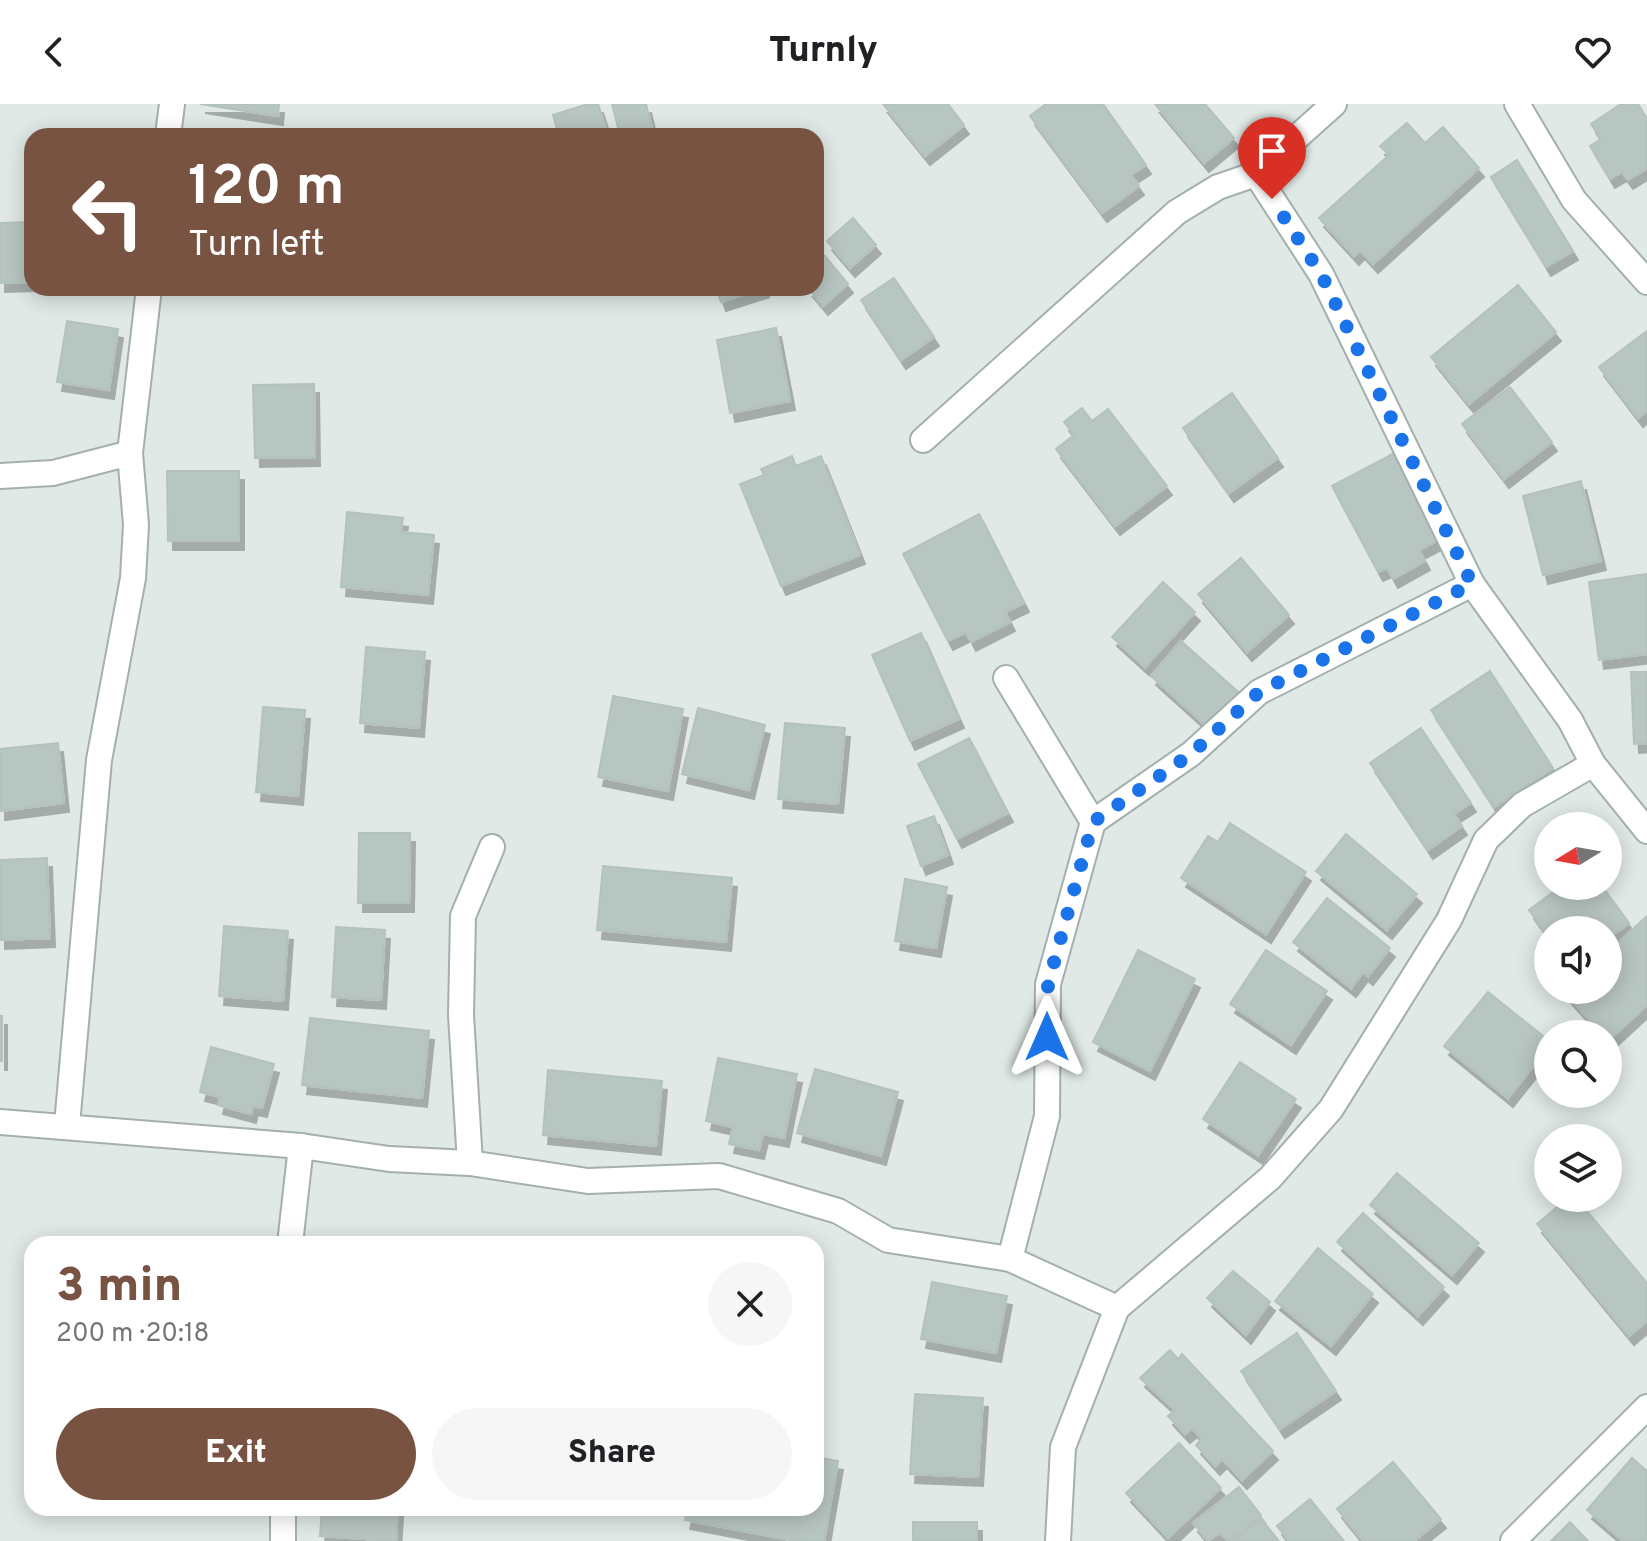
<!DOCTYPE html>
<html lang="en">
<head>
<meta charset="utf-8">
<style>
  :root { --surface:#fff; --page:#f6f6f6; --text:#202124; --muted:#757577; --accent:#785341 }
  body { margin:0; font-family:Overpass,sans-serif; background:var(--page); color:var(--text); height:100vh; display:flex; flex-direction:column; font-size:30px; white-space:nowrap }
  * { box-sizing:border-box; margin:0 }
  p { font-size:26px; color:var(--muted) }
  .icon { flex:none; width:44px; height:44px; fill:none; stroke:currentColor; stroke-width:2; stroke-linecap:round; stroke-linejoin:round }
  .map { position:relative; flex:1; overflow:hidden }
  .panel { position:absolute; left:24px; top:1132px; width:800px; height:280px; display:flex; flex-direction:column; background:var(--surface); border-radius:24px; box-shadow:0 4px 20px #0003 }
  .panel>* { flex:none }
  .banner { position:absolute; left:24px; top:24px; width:800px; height:168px; border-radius:24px; box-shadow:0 4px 20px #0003; background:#785341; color:#fff; overflow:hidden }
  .needle { width:52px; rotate:259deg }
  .controls { position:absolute; left:1534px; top:708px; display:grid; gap:16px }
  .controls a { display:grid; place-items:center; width:88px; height:88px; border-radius:50%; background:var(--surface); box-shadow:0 4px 20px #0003; font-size:40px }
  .pin { position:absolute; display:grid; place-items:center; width:68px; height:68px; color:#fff; margin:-82px -34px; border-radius:50% 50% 50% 0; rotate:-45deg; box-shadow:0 0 8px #0007 }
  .pin .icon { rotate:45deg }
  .me { position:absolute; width:88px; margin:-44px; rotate:0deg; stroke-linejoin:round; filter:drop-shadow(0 0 6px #0008) }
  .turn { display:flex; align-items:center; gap:28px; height:168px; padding:0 32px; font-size:36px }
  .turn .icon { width:104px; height:104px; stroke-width:2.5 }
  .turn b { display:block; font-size:56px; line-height:68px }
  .round { display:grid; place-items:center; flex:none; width:84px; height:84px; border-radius:42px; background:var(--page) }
  .overview { display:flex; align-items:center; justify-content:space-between; height:136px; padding:0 32px }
  h1 { font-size:48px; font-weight:800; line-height:60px; color:var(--accent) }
  .button { display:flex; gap:16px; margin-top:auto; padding:16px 32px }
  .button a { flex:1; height:92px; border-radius:48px; background:var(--accent); color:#fff; font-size:32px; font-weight:800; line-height:92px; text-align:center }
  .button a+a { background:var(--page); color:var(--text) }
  header { display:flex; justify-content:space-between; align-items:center; height:104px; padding:0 32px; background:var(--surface); font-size:36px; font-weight:800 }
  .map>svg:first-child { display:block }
</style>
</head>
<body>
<header><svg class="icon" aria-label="back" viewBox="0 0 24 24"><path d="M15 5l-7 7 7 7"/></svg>Turnly<svg class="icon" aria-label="heart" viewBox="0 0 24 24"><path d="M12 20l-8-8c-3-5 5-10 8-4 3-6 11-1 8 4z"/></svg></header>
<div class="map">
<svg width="1647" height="1437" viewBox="0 0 1647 1437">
  <defs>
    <filter id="shadow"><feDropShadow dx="5" dy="9" stdDeviation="0" flood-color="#0004"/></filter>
  </defs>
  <rect width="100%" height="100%" fill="#e0e9e6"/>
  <g fill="#b8c6c2" stroke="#b3c2bd" stroke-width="2" filter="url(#shadow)">
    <polygon points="200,0 279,0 278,12"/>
    <polygon points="588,0 598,0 607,28 559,32 553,11"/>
    <polygon points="612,0 646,0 654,32 620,32"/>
    <polygon points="883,0 948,0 964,21 925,52"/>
    <polygon points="1046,0 1103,0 1146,61 1131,71 1139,82 1102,109 1030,12"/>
    <polygon points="1155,0 1205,0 1234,34 1204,59"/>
    <polygon points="1621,0 1638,0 1647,15 1647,64 1628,76 1622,68 1610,75 1590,42 1601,35 1591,20"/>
    <polygon points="1407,19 1425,39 1443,23 1479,64 1373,160 1360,146 1354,152 1319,114 1389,51 1380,42"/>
    <polygon points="1517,56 1573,147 1546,163 1491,73"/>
    <polygon points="853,114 876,141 850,164 827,137"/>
    <polygon points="32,118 32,178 0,179 0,119"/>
    <polygon points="819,145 848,180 823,202 808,184 816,184"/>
    <polygon points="894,174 934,233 901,256 861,196"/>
    <polygon points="1518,181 1556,228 1469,300 1431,253"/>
    <polygon points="716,184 765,184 721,198"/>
    <polygon points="67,217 118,225 109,286 57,278"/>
    <polygon points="776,224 790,297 730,309 717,236"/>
    <polygon points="1647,227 1647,307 1638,314 1599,263"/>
    <polygon points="314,280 315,353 255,354 253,281"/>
    <polygon points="1510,283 1552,338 1504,375 1462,320"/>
    <polygon points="1232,289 1278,354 1229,389 1183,324"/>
    <polygon points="1082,304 1092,317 1108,305 1167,382 1115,422 1056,345 1074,331 1064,318"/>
    <polygon points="1398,347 1444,433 1419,446 1425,457 1393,475 1387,464 1378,468 1332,382"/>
    <polygon points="792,352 796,362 821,352 860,451 781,482 740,380 764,371 761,365"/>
    <polygon points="167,367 239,367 239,437 168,437"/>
    <polygon points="1581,377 1601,457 1543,471 1523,392"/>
    <polygon points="347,408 403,414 401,428 434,431 428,491 341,483"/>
    <polygon points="979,410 1024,499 1005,508 1010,518 971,538 966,528 948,537 903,450"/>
    <polygon points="1241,454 1289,511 1247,548 1198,490"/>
    <polygon points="1647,470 1647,550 1599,556 1589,478"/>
    <polygon points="1163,478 1195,508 1145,563 1112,533"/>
    <polygon points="921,529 959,615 910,637 872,551"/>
    <polygon points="1181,537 1244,593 1213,628 1151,572"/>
    <polygon points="366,543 425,548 419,624 360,619"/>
    <polygon points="1490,567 1553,664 1494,703 1431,606"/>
    <polygon points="1631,568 1647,568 1647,639 1634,640"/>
    <polygon points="613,592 683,605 668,687 598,673"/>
    <polygon points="263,603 305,606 298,692 256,688"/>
    <polygon points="698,604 765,621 749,686 682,670"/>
    <polygon points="785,619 845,624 838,700 778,695"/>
    <polygon points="1421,624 1471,699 1454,710 1462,722 1428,746 1370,659"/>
    <polygon points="969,634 1008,709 957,735 918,660"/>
    <polygon points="58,639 64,699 0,707 0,645"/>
    <polygon points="934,712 948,751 921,762 907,722"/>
    <polygon points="1230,719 1306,768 1266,830 1181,774 1208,732 1218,738"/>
    <polygon points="359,729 410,729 409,799 358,799"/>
    <polygon points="1346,730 1417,790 1387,826 1316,767"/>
    <polygon points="47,754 50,834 0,836 0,756"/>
    <polygon points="603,762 732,774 726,838 597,826"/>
    <polygon points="905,775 947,783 936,844 895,837"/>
    <polygon points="1561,782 1602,782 1629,819 1608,834 1608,826 1548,826 1548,832 1529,806"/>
    <polygon points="1327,794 1390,844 1368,872 1363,868 1351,884 1293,838"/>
    <polygon points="1647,812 1647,901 1608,937 1608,930 1602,930 1565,889 1568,886 1608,886 1608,848"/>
    <polygon points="224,822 288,827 283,897 219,892"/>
    <polygon points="336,823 385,826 381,896 332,893"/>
    <polygon points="1138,846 1195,875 1150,967 1093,938"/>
    <polygon points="1266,846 1327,887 1291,941 1230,900"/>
    <polygon points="1488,888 1548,936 1548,944 1508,994 1444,942"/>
    <rect x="0" y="912" width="2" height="45"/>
    <polygon points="310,914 429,927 422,994 302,981"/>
    <polygon points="211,943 274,960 262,1004 253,1002 251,1010 218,1001 220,993 200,988"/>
    <polygon points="718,954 797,970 784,1034 763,1030 759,1046 729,1040 733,1023 706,1017"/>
    <polygon points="1240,958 1296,995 1258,1051 1203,1015"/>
    <polygon points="815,965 898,988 881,1052 797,1029"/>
    <polygon points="548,966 662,977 656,1042 543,1031"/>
    <polygon points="1397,1069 1479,1139 1452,1171 1370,1101"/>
    <polygon points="1568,1094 1576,1094 1647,1179 1647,1217 1629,1232 1537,1120"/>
    <polygon points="1363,1109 1444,1183 1418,1212 1337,1138"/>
    <polygon points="1318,1144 1373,1190 1331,1242 1275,1197"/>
    <polygon points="1233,1167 1270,1198 1246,1231 1207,1194"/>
    <polygon points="932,1178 1007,1192 996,1249 921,1235"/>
    <polygon points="1297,1229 1336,1287 1280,1325 1241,1267"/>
    <polygon points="1170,1246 1178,1255 1182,1250 1273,1347 1242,1376 1222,1355 1215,1362 1196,1341 1202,1335 1192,1324 1185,1330 1168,1312 1175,1306 1140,1274"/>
    <polygon points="915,1290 983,1294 978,1373 910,1370"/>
    <polygon points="1179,1339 1221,1384 1168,1434 1126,1389"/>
    <polygon points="816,1353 838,1357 824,1437 795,1437 685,1416 688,1404 816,1404"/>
    <polygon points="1632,1354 1647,1367 1647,1437 1623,1437 1587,1406"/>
    <polygon points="1393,1358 1441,1415 1414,1437 1363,1437 1337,1405"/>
    <polygon points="1239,1383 1261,1411 1229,1437 1219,1429 1208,1437 1193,1419"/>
    <polygon points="1310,1395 1344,1437 1289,1437 1277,1422"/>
    <polygon points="322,1404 398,1404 396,1437 320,1432"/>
    <polygon points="1261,1415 1279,1437 1233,1437"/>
    <rect x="913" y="1418" width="64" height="19"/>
    <polygon points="1570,1418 1588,1437 1551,1437"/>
  </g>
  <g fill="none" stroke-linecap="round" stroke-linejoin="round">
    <g stroke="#a3b0ad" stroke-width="28">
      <g id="minor">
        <polyline points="1517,0 1574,96 1647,178"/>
        <polyline points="168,32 172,0"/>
        <polyline points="1256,70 1321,170 1472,480 1570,616 1593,660"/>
        <polyline points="923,336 1177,108 1218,83 1256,70 1334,0"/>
        <polyline points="0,372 53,369 130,349"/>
        <polyline points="1006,574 1093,718"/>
        <polyline points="0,1018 301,1042 389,1055 470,1059 588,1077 719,1072 838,1107 888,1136 1010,1155 1117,1204"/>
        <polyline points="67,1021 99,656 133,474 136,421 130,349 149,184"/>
        <polyline points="470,1059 461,911 463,812 492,743"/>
        <polyline points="290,1140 301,1042"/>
        <polyline points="1010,1155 1047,1012 1048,880 1093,718 1191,650 1259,588 1472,480"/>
        <polyline points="283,1437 283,1404"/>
        <polyline points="1058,1437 1063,1343 1117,1204 1270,1074 1331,1005 1449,816 1486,736 1522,701 1593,660 1647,727"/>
        <polyline points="1513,1437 1647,1303"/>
      </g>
    </g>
    <use href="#minor" stroke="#fff" stroke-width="24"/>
  </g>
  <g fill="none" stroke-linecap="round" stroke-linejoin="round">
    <polyline stroke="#1a73e8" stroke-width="14" stroke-dasharray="0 25.2" points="1047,933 1048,880 1093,718 1191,650 1259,588 1472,480 1321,170 1272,95"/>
  </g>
</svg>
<div class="controls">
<a><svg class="needle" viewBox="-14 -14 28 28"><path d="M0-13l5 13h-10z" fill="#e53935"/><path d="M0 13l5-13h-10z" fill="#757577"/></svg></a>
<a><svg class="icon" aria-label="sound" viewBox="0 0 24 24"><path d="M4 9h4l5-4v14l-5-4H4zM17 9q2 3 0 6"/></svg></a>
<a><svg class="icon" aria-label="search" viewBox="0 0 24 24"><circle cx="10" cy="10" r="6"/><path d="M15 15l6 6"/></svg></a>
<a><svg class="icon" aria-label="layers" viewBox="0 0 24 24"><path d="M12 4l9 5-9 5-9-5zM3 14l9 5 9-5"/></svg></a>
</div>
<div class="pin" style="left:1272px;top:95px;background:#d93025"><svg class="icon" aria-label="arrive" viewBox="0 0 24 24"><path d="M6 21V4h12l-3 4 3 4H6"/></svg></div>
<svg class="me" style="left:1047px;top:933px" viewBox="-20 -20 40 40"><path d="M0-17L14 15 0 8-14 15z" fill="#1a73e8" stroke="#fff" stroke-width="4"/></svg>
<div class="banner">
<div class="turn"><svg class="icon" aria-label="left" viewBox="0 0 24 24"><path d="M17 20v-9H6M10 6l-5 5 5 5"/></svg><div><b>120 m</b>Turn left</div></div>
</div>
<section class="panel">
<div class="overview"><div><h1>3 min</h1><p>200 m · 20:18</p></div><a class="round"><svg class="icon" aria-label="close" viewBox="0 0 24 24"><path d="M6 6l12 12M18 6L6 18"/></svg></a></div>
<div class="button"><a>Exit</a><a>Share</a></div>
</section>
</div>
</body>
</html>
